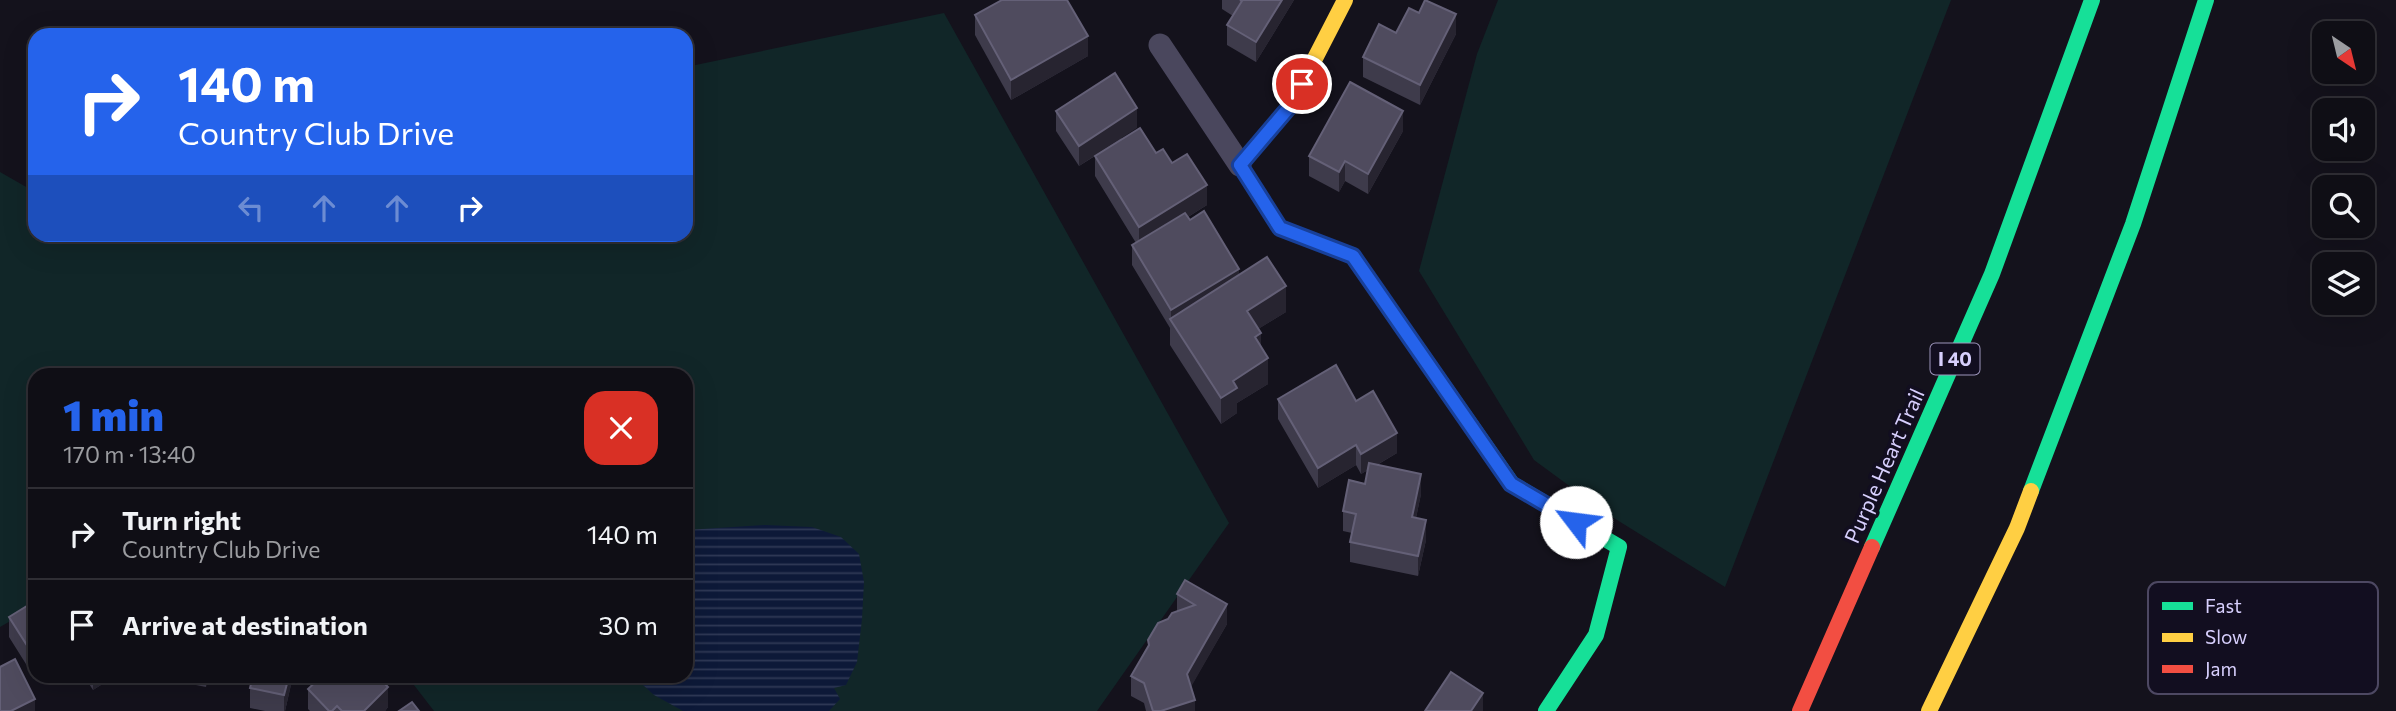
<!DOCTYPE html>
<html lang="en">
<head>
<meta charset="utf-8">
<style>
  :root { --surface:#0f0e15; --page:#18171e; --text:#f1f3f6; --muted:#9b9ca0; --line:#2f2e34; --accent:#2563eb }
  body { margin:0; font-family:Commissioner,sans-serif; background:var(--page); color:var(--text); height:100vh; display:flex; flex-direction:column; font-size:26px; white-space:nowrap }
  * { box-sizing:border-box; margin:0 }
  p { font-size:23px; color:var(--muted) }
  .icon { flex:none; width:38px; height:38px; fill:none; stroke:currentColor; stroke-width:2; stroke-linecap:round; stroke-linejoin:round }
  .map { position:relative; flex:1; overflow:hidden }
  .details { position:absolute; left:28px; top:368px; width:665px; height:315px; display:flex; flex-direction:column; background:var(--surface); border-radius:21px; box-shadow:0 7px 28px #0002,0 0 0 2px var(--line) }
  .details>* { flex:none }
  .banner { position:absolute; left:28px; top:28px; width:665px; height:214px; border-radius:21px; box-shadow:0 7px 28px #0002,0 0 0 2px var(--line); background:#2563eb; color:#fff; overflow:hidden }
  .needle { width:46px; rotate:145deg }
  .controls { position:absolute; left:2312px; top:21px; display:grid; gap:14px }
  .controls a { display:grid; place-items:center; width:63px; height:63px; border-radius:14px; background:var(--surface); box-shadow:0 7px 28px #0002,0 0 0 2px var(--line); font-size:35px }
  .pin { position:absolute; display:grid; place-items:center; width:60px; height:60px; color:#fff; margin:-30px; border:4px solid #fff; border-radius:50%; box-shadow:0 2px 7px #0007 }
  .me { position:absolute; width:77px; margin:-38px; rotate:300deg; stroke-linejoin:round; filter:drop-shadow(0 0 5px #0008) }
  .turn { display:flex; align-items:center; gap:24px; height:147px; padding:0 35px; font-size:32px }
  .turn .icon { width:91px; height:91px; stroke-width:2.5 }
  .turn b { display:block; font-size:49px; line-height:60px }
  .lanes { display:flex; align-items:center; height:66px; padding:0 35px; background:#0003; justify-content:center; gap:35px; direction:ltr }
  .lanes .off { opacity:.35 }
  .round { display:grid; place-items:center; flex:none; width:74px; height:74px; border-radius:21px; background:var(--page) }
  .overview { display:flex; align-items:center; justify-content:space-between; height:119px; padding:0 35px }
  h1 { font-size:42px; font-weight:800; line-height:52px; color:var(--accent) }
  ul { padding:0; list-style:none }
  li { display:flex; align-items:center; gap:21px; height:91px; padding:0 35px; border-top:2px solid var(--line) }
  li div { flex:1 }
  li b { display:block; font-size:26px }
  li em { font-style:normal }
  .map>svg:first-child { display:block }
</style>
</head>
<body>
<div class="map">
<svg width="2396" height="711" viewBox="0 0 2396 711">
  <defs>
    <pattern id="water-rules" width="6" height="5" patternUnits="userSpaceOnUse" patternTransform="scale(1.75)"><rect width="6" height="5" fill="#0d1938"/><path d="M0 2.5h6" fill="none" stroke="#303956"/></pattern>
  </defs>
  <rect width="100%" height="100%" fill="#14121c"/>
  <g fill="#112628">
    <polygon points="1498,0 1951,0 1725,587 1609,515 1534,460 1419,271 1477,54"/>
    <polygon points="944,13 1229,523 1097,711 434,711 407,676 686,676 686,374 35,374 35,607 0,627 0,172 35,192 35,234 686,234 686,67"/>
  </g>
  <polygon fill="url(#water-rules)" points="765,525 812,527 841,537 859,554 864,582 862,619 857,662 846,685 834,688 840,699 829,711 683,711 654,695 633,676 686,676 686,530"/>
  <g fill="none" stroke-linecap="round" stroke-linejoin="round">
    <polyline stroke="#4a475d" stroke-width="23" points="1160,45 1240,165"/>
    <g stroke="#16e098" stroke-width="16">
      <polyline points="1301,236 1353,256 1512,484 1619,547 1596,635 1546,711"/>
      <polyline points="2031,491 2133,224 2206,0"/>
      <polyline points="1872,547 1992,274 2092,0"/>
    </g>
    <g stroke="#ffcf43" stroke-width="16">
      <polyline points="1301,236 1280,228 1240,165 1291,105 1345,0"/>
      <polyline points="1929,711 2017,528 2031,491"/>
    </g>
    <polyline stroke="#f24e42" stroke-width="16" points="1800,711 1872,547"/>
  </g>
  <g fill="#3e3b4b">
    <polygon points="1222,0 1294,0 1256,62 1227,45 1227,25 1233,16 1222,9"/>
    <polygon points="1419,13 1456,34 1420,105 1363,77 1363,57 1396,33"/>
    <polygon points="975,15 1088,56 1011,100 975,35"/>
    <polygon points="1056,111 1156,153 1172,163 1207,205 1188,217 1190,220 1239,275 1286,312 1258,329 1268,384 1237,403 1237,413 1221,424 1170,345 1170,328 1132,265 1132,245 1136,243 1095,176 1095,156 1079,166 1056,131"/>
    <polygon points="1403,131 1368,194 1345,181 1339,192 1309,176 1309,156"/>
    <polygon points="1278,399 1356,401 1397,453 1377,465 1421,494 1416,518 1426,540 1418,576 1350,562 1350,542 1352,533 1343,531 1343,511 1365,484 1368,470 1361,474 1356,465 1318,488 1278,419"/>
    <polygon points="1177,594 1227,624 1191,686 1195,711 1146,711 1144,703 1131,696 1131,676 1148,648 1148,640 1177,611"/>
    <polygon points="35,601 35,676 42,676 36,680 9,637 9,617"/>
    <polygon points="84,676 115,676 93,690"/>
    <polygon points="151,676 208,676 206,687"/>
    <polygon points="253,676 293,676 285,711 265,711 250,708 250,688"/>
    <polygon points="308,689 388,707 385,711 310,711 308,709"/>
  </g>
  <g fill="#272430">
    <polygon points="1282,0 1294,0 1256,62 1256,42"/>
    <polygon points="1456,14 1456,34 1420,105 1420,85"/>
    <polygon points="1088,36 1088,56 1011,100 1011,80"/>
    <polygon points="1137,108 1137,128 1079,166 1079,146"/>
    <polygon points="1403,111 1403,131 1368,194 1368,174"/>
    <polygon points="1345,161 1345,181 1339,192 1339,172"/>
    <polygon points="1207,185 1207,205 1139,247 1139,227"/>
    <polygon points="1239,269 1239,289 1171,321 1171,310"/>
    <polygon points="1286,286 1286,312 1247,336 1247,311"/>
    <polygon points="1261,333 1261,359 1255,337"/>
    <polygon points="1268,358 1268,384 1237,403 1237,413 1221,424 1221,398 1233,381"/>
    <polygon points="1397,433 1397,453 1361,474 1361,454"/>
    <polygon points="1356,445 1356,465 1318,488 1318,468"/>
    <polygon points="1421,474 1421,494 1412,537 1412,517"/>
    <polygon points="1426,520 1426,540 1418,576 1418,556"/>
    <polygon points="1227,604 1227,624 1187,694 1187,674"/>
    <polygon points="93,676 115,676 93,690"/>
    <polygon points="289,676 293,676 285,711 284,711 284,695"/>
    <polygon points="388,687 388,707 385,711 364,711"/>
    <polygon points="1483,693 1483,711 1471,711"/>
    <polygon points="35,699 35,711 11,711"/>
    <polygon points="1195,700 1195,711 1161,711"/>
  </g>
  <g fill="#4f4b5e" stroke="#646077" stroke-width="2">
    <polygon points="1002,0 1067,0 1088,36 1011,80 975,15"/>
    <polygon points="1240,0 1282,0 1256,42 1227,25 1242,1"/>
    <polygon points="1425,0 1456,14 1420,85 1363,57 1379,24 1396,33 1409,8 1419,13"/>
    <polygon points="1115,73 1137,108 1079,146 1056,111"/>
    <polygon points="1350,82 1403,111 1368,174 1345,161 1339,172 1309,156"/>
    <polygon points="1140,128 1156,153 1163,149 1172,163 1187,154 1207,185 1139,227 1095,156"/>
    <polygon points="1204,211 1239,269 1171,310 1132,245 1185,213 1190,220"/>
    <polygon points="1267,257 1286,286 1247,311 1261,333 1255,337 1268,358 1233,381 1237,388 1221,398 1170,319"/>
    <polygon points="1336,365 1356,401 1373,391 1397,433 1361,454 1356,445 1318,468 1278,399"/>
    <polygon points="1369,463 1421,474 1412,517 1426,520 1418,556 1350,542 1356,514 1343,511 1349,480 1365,484"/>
    <polygon points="1185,580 1227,604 1187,674 1195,700 1161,711 1153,711 1144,683 1131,676 1149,645 1148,640 1158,623 1168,619 1172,613 1195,605 1177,594"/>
    <polygon points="35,601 35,658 9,617"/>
    <polygon points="15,659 35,699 11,711 0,711 0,667"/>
    <polygon points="1451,672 1483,693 1471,711 1425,711"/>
    <polygon points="253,676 289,676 284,695 250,688"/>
    <polygon points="322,676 377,676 388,687 364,711 342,711 337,706 332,711 329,711 308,689"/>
    <polygon points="412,702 419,711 399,711"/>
  </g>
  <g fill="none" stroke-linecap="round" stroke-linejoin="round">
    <g stroke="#184099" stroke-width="18">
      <polyline id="route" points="1302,84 1291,105 1240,165 1280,228 1353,256 1511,484 1576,522"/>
    </g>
    <use href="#route" stroke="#2563eb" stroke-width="12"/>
  </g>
  <g text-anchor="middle" stroke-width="7" stroke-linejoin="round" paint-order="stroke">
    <rect fill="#120e20" stroke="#9c95bb" stroke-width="2" x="1930.5" y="343.5" width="49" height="31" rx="5"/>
    <g font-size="19" font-weight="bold" fill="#d7cffd">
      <text x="1955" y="366">I 40</text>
    </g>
    <g font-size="21" fill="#d7cffd" stroke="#120e20">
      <text transform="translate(1885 466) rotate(-66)" y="7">Purple Heart Trail</text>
    </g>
  </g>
  <rect x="2148" y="582" width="230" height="112" rx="10" fill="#120e20" stroke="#4d4862" stroke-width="2"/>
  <rect x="2162" y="602" width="31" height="8" fill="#16e098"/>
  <rect x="2162" y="633" width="31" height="9" fill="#ffcf43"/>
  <rect x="2162" y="665" width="31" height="8" fill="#f24e42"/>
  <g font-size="19" fill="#d7cffd">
    <text x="2205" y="613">Fast</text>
    <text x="2205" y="644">Slow</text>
    <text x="2205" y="676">Jam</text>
  </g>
</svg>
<div class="controls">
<a><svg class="needle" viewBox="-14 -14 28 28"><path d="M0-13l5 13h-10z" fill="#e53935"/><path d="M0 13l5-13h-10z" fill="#9b9ca0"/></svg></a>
<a><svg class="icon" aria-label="sound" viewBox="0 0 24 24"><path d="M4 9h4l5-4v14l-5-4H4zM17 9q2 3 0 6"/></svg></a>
<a><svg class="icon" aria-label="search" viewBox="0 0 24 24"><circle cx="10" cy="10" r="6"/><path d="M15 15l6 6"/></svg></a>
<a><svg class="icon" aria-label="layers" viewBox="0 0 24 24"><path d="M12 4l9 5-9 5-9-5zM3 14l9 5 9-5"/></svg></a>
</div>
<div class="pin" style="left:1302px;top:84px;background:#d93025"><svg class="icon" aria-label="arrive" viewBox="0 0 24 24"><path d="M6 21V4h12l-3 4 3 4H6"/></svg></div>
<svg class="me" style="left:1576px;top:522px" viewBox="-20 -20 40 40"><circle r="19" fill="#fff"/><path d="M0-13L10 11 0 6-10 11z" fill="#2563eb"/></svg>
<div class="banner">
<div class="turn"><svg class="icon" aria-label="right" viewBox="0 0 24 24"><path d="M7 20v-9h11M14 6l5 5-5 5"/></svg><div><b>140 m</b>Country Club Drive</div></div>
<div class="lanes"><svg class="icon off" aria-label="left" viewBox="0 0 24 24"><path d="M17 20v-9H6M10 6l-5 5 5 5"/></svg><svg class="icon off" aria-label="ahead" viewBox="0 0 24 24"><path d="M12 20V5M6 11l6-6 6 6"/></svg><svg class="icon off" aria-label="ahead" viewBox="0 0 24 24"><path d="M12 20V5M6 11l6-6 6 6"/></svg><svg class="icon" aria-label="right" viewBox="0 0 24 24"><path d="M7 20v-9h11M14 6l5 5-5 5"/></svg></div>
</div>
<section class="details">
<div class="overview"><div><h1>1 min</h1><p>170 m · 13:40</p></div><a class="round" style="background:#d93025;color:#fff"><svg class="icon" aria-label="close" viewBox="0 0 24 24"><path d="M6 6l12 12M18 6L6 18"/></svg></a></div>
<ul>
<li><svg class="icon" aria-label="right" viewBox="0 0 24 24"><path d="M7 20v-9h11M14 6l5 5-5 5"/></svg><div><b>Turn right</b><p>Country Club Drive</p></div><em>140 m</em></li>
<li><svg class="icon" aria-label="arrive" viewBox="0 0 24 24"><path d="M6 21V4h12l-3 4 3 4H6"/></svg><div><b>Arrive at destination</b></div><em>30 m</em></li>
</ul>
</section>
</div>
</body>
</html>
